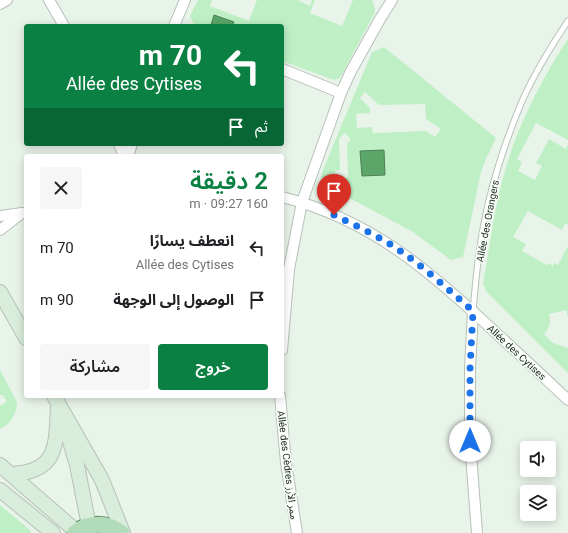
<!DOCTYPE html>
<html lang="ar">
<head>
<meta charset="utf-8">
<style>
  :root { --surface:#fff; --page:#f6f6f6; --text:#202124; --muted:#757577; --accent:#0b8043 }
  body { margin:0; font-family:Roboto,"Noto Sans Arabic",sans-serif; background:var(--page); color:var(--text); direction:rtl; height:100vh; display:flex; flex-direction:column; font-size:15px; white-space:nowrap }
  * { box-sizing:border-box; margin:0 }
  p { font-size:13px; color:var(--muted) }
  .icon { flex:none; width:22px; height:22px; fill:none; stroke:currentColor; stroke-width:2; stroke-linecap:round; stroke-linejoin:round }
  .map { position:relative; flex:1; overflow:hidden; direction:ltr }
  .panel { position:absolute; left:24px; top:154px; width:260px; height:244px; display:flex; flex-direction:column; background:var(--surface); border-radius:4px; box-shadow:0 2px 10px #0003; direction:rtl }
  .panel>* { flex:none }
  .guide { position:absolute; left:24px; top:24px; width:260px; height:122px; border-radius:4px; box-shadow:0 2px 10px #0003; direction:rtl; background:#0b8043; color:#fff; overflow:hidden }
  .controls { position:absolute; left:520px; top:441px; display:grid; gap:8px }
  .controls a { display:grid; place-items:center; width:36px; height:36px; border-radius:4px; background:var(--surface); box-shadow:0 2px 10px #0003; font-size:20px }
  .pin { position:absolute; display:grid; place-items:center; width:34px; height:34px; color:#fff; margin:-41px -17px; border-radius:50% 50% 50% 0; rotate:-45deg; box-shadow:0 0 4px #0007 }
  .pin .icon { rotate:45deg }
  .me { position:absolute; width:44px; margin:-22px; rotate:0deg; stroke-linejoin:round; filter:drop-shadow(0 0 3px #0008) }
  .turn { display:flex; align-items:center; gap:14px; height:84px; padding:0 16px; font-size:18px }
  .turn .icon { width:52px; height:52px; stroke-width:2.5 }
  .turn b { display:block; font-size:28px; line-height:34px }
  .then { display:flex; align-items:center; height:38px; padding:0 16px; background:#0003; gap:8px; font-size:15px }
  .round { display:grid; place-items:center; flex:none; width:42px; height:42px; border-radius:4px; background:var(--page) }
  .overview { display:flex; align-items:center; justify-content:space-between; height:68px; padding:0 16px }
  h1 { font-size:24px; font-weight:600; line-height:30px; color:var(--accent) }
  .cta { display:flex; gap:8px; margin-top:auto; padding:8px 16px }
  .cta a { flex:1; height:46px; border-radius:4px; background:var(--accent); color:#fff; font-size:16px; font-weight:600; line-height:46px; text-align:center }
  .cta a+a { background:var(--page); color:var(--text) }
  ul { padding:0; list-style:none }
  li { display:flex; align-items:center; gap:12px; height:52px; padding:0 16px }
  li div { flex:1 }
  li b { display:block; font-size:15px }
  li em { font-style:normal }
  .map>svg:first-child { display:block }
</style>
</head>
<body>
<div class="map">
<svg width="568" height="533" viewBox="0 0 568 533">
  <rect width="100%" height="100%" fill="#e8f3e9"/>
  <g fill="#bff0c5" fill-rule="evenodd">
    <polygon points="198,0 212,0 210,6 249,21 257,0 299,0 299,1 310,6 312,0 315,0 310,13 342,26 353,0 372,0 375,9 374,14 340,78 334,80 282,61 282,26 234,26 233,25 233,22 211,25 214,26 201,26 193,23 190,16"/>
    <path d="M568,39V140L536,123L517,159L522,162L518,171L535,180L542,166L536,163L549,139L566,149L568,145V225L565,223L562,230L528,211L513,237L526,244L522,251L547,265L548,263L553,266L554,263L558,265L568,246V317L566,310L549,314C551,323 550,327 544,334L553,343L568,348V373L486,291L483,284C489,251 493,216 502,182C514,133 540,81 568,39Z"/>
    <path d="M384,47L496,138L486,159L481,172L463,257L451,260L413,232L327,186L322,181L321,176L323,170L372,52ZM365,92L379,105L425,104L426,119L441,129L435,137L426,131L373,133L372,127L357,128L356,114L370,113V108L360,98ZM344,133L351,139L347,144L348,178H335V171L340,170L339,139Z"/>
    <path d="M0,370L17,402C17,413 11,424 0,429V406L6,402V400L3,395H0Z"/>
    <polygon points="0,505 30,530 31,533 0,533"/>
  </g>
  <g fill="#5ca669" stroke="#4b8055">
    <polygon points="214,15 234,22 233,24 234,26 211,25"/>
    <polygon points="384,150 385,175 362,176 360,151"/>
  </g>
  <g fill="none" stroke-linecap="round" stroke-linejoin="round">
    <g stroke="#b7c1b8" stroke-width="7">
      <path id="service" d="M473,311C475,288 477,264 481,241C488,195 502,150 520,106C532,77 550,48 568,21"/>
    </g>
    <g stroke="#b7c1b8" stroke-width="12">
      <g id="minor">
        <polyline points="49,0 64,26"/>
        <polyline points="0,4 7,0"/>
        <polyline points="174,26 185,0"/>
        <polyline points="282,69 341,93"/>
        <polyline points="119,144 124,156"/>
        <polyline points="128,156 132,144"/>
        <path d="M282,197C370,219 430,271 495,332C519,354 544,377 568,400"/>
        <polyline points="0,216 22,213"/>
        <polyline points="0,230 22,213"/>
        <polyline points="473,311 470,369 470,441 477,533"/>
        <polyline points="282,350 289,269 302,202 341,93 350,73 380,19 392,0"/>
        <polyline points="280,396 286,463 297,533"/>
      </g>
    </g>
    <g stroke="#b7c1b8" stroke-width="16">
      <g id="secondary">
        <polyline points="0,292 26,338"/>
        <polyline points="54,396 102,480 123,533"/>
        <polyline points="66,428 77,465 89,526"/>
        <polyline points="0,465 76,531"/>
        <path d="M11,474C59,472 56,444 58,405"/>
        <polyline points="0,490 53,533"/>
      </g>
    </g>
    <g stroke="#5f8e67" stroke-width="18">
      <path id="primary" d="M75,533C88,522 107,522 121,533"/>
    </g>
    <use href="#service" stroke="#fff" stroke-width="5"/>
    <use href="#minor" stroke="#fff" stroke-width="10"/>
    <use href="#secondary" stroke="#d9eddc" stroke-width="14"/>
    <use href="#primary" stroke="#b2dcb9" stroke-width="16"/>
  </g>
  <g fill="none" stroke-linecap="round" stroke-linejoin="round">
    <path stroke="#1a73e8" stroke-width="7" stroke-dasharray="0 12.6" d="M334,215C356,226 379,236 399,250C425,268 449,290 473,311L470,369V441"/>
  </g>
  <g text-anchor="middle" stroke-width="3" stroke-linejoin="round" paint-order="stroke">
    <g font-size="10" fill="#242925" stroke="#f8fff9">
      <text transform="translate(487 221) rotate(-79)" y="4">Allée des Orangers</text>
      <text transform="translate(517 352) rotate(43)" y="4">Allée des Cytises</text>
      <text transform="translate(288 465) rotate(83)" y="4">Allée des Cèdres ممر الأرز</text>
    </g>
  </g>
</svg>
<div class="controls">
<a><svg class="icon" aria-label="sound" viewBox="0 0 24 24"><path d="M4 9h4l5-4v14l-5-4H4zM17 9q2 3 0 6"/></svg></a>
<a><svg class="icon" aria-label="layers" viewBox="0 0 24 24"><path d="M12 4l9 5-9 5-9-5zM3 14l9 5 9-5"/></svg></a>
</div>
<div class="pin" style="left:334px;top:215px;background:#d93025"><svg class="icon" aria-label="arrive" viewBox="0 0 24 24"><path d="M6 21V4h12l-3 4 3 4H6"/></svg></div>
<svg class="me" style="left:470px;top:441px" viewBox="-20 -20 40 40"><circle r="19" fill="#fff"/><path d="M0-13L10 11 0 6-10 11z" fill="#1a73e8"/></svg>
<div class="guide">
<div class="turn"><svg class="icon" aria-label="left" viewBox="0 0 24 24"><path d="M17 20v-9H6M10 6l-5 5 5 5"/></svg><div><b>70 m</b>Allée des Cytises</div></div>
<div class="then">ثم<svg class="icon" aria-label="arrive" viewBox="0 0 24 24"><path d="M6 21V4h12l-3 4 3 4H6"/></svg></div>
</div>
<section class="panel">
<div class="overview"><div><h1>2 دقيقة</h1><p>160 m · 09:27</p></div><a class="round"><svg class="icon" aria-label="close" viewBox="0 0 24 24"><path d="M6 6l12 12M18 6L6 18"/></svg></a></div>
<ul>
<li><svg class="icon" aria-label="left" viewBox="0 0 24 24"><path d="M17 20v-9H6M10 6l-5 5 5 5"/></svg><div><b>انعطف يسارًا</b><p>Allée des Cytises</p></div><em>70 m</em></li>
<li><svg class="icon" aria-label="arrive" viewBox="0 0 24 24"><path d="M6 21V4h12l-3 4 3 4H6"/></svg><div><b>الوصول إلى الوجهة</b></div><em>90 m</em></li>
</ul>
<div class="cta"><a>خروج</a><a>مشاركة</a></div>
</section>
</div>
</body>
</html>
